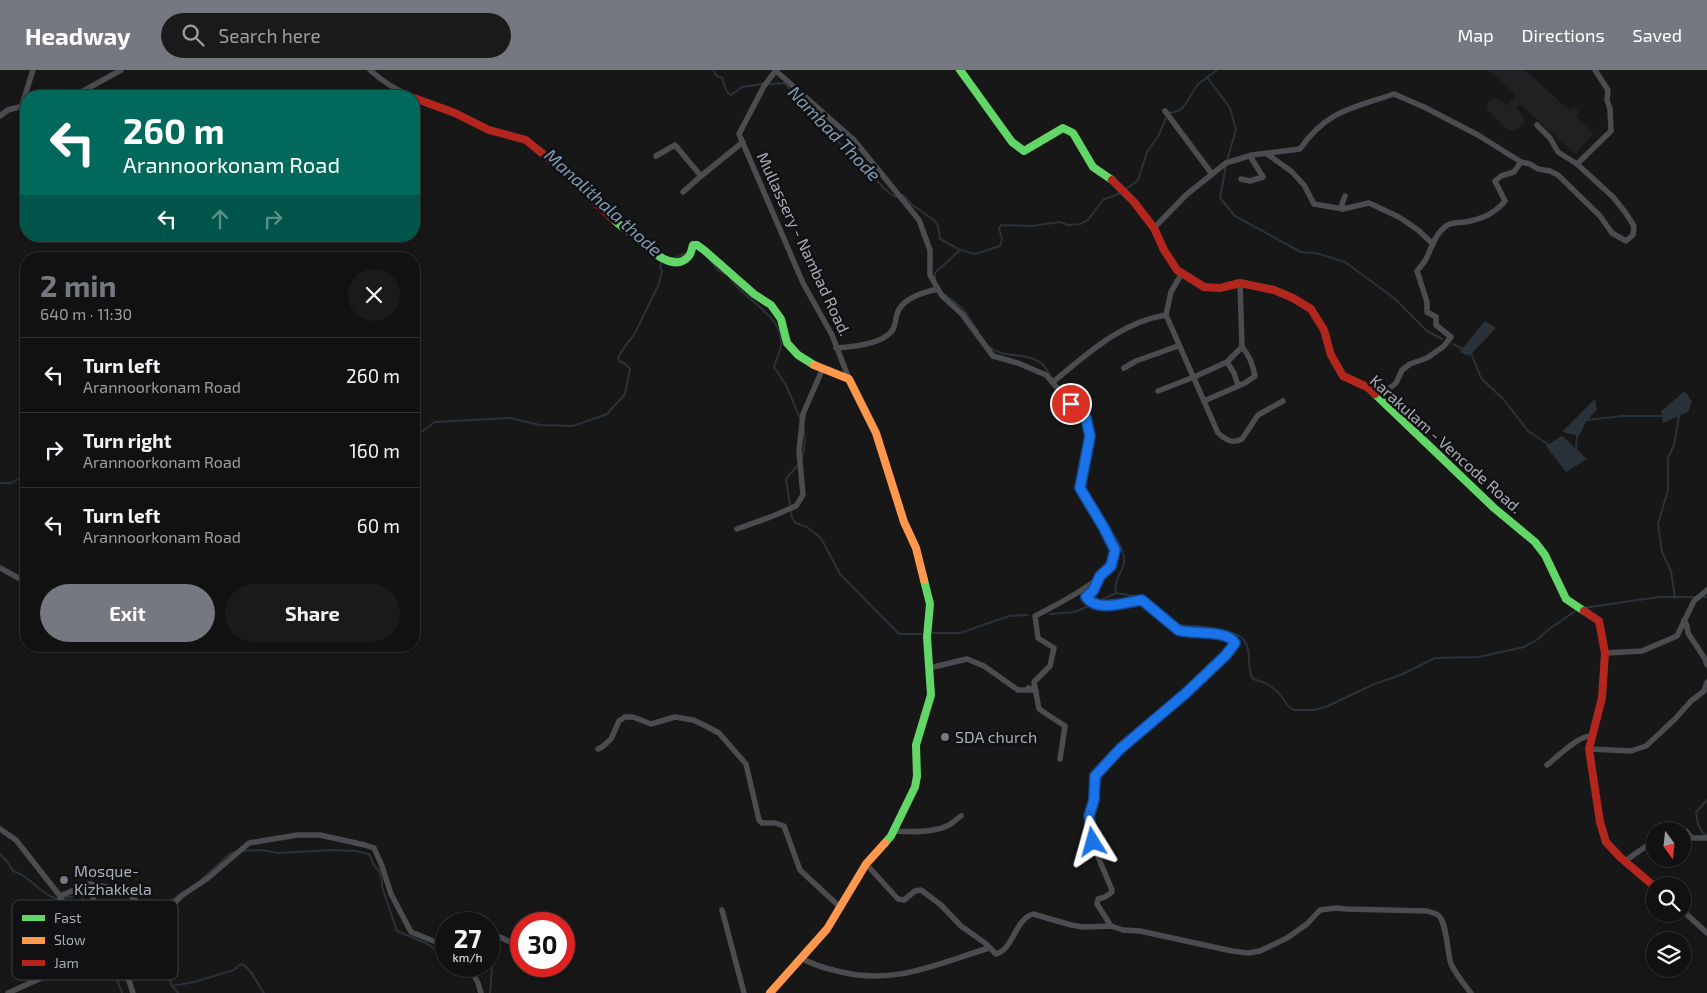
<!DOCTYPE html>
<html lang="en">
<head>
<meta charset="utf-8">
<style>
  :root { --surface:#111; --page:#1a1a1a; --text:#f1f3f6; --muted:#9c9d9f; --line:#303131; --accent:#757880 }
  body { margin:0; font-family:"Exo 2",sans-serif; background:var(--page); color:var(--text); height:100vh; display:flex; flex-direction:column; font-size:19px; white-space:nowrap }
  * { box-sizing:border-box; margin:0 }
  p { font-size:16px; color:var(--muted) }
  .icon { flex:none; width:28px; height:28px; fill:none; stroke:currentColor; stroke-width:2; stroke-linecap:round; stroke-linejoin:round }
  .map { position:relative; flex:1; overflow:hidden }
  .details { position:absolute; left:20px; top:182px; width:400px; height:400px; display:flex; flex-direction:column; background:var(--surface); border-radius:20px; box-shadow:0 2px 8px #0003,0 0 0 1px var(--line) }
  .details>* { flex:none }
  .hud { position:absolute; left:20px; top:20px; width:400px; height:152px; border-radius:20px; box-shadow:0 2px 8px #0003,0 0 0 1px var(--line); background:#00695c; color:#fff; overflow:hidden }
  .needle { width:32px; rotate:165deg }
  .tools { position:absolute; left:1646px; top:752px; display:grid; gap:10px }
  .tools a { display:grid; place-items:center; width:45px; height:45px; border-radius:50%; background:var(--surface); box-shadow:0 2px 8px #0003,0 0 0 1px var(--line); font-size:25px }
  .speed { position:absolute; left:435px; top:842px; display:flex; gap:10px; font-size:25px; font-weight:700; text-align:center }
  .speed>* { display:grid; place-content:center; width:65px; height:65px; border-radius:50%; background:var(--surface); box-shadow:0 2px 8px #0003,0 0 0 1px var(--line); line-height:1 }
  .speed small { font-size:12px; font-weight:400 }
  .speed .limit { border:8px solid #d22; background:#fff; color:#111 }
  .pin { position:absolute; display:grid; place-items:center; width:42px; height:42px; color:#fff; margin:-21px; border:2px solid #fff; border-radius:50%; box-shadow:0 1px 5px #0007 }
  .me { position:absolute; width:55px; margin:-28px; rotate:352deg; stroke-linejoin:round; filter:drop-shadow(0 0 4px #0008) }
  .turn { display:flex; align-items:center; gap:18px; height:105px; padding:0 20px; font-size:22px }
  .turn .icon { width:65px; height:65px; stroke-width:2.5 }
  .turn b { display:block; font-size:35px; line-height:42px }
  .lanes { display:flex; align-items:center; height:48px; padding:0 20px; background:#0003; justify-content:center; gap:25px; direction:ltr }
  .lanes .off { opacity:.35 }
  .round { display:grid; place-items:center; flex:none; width:52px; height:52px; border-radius:26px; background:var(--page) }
  .headline { display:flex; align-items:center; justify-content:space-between; height:85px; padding:0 20px }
  h1 { font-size:30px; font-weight:700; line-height:38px; color:var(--accent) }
  .button { display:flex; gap:10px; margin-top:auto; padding:10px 20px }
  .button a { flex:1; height:58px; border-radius:30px; background:var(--accent); color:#fff; font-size:20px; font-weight:700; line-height:58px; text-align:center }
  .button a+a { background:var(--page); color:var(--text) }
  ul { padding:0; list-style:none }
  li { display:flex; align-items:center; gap:15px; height:75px; padding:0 20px; border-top:1px solid var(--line) }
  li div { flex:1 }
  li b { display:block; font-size:19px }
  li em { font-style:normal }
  header { display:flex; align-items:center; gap:30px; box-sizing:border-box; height:70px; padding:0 25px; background:var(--accent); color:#fff }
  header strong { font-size:24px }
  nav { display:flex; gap:28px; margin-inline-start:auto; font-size:18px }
  .search { width:350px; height:45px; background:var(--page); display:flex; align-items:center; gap:12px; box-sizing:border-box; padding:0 18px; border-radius:28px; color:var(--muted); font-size:19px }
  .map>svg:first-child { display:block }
</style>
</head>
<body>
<header>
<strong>Headway</strong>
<div class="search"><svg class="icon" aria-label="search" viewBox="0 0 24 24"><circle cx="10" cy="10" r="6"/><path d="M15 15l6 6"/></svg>Search here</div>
<nav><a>Map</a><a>Directions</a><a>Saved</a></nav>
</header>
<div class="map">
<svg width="1707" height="923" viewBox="0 0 1707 923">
  <rect width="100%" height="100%" fill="#171717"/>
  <polygon fill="#212123" points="1488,0 1525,0 1570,41 1574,37 1580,43 1576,47 1594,63 1575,84 1520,34 1516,39 1523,45 1525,52 1521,57 1516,60 1509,60 1505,57 1487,39 1487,33 1491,29 1498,28 1507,36 1516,25"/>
  <g fill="#2a3239">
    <polygon points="1485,251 1496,258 1469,286 1460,282"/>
    <polygon points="1685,321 1692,332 1688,342 1663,353 1661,341"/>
    <polygon points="1595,329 1597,340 1586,351 1579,366 1562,362"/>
    <polygon points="1562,366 1587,389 1566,402 1546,376"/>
  </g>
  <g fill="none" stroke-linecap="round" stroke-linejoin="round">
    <g stroke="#2a3239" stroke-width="2">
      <polyline points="713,0 717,6 722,8 727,22 731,25 742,17 762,14"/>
      <polyline points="1207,7 1230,38 1236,60 1227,90"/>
      <polyline points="769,14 785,13 799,33 819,48 830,60 842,76 889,123 896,127 903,125 911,134 935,151 938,156 940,169 960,180 935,203 935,208"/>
      <polyline points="540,77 565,98"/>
      <polyline points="1226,95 1220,128 1235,146 1301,182 1316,183 1345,192 1394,228 1427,261 1442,269"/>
      <polyline points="1124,120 1136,112 1139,107 1147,82 1159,65 1166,48 1170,43 1180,40 1184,36 1198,14 1217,0"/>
      <polyline points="621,151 635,162"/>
      <polyline points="648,173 660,182"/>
      <polyline points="961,180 975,184 1000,176 1002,169 999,158 1001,155 1032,156 1060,152 1068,155 1080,154 1088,150 1103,130 1120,123"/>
      <polyline points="672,189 688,182"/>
      <polyline points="709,189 718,200 726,204"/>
      <path d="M729,206C740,228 784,245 781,274C781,281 776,289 774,297L786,315L800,348"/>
      <polyline points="943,223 963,239 978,261"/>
      <polyline points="1453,274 1464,280"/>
      <path d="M990,277C1003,289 1024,281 1041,293C1046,297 1049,304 1053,309"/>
      <polyline points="1471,283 1481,308 1504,330 1528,361 1549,375"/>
      <polyline points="1586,350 1623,346 1662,346"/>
      <polyline points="414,367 435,352 510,348 540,355 573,356 607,344 625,324 630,299 624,293 620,292 618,288 625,276 634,265 658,216 662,201 660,198 662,190"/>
      <polyline points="1576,380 1577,365"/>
      <path d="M1089,385C1084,409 1081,415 1094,437"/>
      <polyline points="802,389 805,372 804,360"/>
      <polyline points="798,395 786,409 792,448 796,453 807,457 821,468 840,504 899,564 921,564"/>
      <polyline points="0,413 11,413 26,404"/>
      <path d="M1098,443C1106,455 1127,478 1124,493C1121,504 1113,512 1116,523L1146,528L1166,547"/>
      <polyline points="1702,527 1707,527"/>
      <polyline points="1675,528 1671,501 1662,482 1658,454 1668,420 1668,388 1674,375 1679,346 1676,346"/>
      <polyline points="1103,529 1116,523"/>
      <polyline points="1583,538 1659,527 1695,527"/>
      <polyline points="1050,544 1074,542 1087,537"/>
      <path d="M1174,553C1180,557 1185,555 1193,556C1203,556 1235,561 1242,568C1254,580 1245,596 1253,609L1268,614L1279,623L1288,636L1294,640H1315L1328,636L1372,615L1403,604L1435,588L1478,587L1524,577L1538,569L1548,560L1578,539"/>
      <polyline points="933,563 960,563 1009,546 1027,545"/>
      <path d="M1707,730L1696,742C1697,751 1698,761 1707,766"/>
      <polyline points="241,781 261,780 279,783 331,780 356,781 369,784 374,795 379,801 382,810 382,817 397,861 426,873 446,887"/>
      <path d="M0,784L9,794L13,801C31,806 40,825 58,829"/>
      <polyline points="202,809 231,783 237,782"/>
      <polyline points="63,828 81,825 91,845 95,849 122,923"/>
      <polyline points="96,830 127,854 139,856 151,875 159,884 168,904 172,916 178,923"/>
      <path d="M139,856C151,844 163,835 178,826"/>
      <polyline points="489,883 493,888 490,923"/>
      <path d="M172,916L194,912L234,900L238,896L242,894C252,899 257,914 264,923"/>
    </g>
    <g stroke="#4b4c50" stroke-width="5.5">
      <path d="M370,0C383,12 394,18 410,26"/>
      <polyline points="776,0 764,16 739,64 803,213 832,265 849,309"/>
      <path d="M776,1L854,70L919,150L930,180V205L942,226L962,244L993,286L1018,293L1046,305L1071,334L1086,348L1090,366L1079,419L1104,458L1115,480C1114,485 1113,491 1111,495C1103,511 1051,538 1035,546L1038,568L1054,578L1050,596L1034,612L1039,639L1065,656L1060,689"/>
      <polyline points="74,26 121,0"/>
      <polyline points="22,35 33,0"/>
      <polyline points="1165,41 1212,104"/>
      <polyline points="0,46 8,40 26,35"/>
      <polyline points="1267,84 1291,101 1304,115 1314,134 1343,139 1369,133 1399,147 1418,160 1433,174"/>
      <polyline points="656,86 675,75 701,106 743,72"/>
      <polyline points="1577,94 1611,61 1610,39 1607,30 1608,20 1595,0"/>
      <polyline points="1241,109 1250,111 1263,107 1250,86"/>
      <polyline points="683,122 701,106"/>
      <polyline points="1343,139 1342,134 1345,126"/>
      <path d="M1154,158L1186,125L1226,93L1252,85L1300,79C1326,41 1352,38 1394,24L1424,37L1478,65L1521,92L1530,94L1538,99L1550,101L1558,105L1600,146L1612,163L1626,171L1633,165L1634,156L1625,142L1613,127L1577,94L1558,82L1550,68L1537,55"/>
      <polyline points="1166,245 1171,222 1182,203"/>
      <path d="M836,278C851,277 881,274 891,262C896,257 895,250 897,244C901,229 924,222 938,219"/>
      <polyline points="1227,292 1234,303 1238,315"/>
      <polyline points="1124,298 1136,291 1178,276"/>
      <path d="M1053,312C1087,284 1121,252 1166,245L1218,363C1226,370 1232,374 1242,369L1258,345L1283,331"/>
      <polyline points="1158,321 1194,307 1227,292 1242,277"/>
      <path d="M1378,328L1396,313L1402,300L1410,294L1427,288L1444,276L1451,267L1436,255V247L1427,242V232L1417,201C1420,197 1424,193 1426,189C1432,177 1435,164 1446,156C1451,152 1459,153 1465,152C1482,149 1494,144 1505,131L1495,111L1501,106L1514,102L1521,92"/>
      <path d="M1204,331L1245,313L1255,306C1253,295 1250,286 1242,277L1240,213"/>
      <polyline points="737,459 773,446 796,436 803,425 799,381 803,344 823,298"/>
      <polyline points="0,498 26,512"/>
      <path d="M1099,509L1093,521L1086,527C1097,543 1126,532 1142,530L1178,560C1192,566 1226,559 1235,573L1226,585L1186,623L1121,679L1095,706V730L1089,746L1093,775L1112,820V822L1105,827L1098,829L1097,834L1111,856"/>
      <polyline points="1684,550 1687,556 1688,563 1705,589 1707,595"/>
      <polyline points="1605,583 1642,581 1677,566 1694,531 1707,520"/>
      <polyline points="929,598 967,589 984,596 1018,620 1036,620 1028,618"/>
      <polyline points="598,679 602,677 611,669 619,651 625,647 633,647 651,654 675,647 693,650 702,654 719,663 746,694 759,750 762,753 775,753 784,756 800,800 841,838"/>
      <polyline points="1589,679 1631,681 1646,676 1675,649 1691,631 1704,621 1707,612"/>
      <path d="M1547,695C1557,687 1580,664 1592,666"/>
      <polyline points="0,759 16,770 60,826 89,814 126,820 156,852 160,851 167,841 181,826 208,808 249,773 297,765 320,765 365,775 374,778 382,796 391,824 411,862 446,876"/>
      <path d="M894,761C910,762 932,763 947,756C952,754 956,749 961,746"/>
      <polyline points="1673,761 1686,761 1692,768 1707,768"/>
      <polyline points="1625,791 1655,770"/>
      <path d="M866,794L898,829L904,830L915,821L921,820L941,835L961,856L985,873L996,884C1014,879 1014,850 1033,844L1071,855L1083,857L1111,856L1123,860L1140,861L1232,881L1248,883L1260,881L1287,868L1307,854L1320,840L1336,838L1346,839L1427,841C1430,842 1435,843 1438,845C1447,852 1447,882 1451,894C1456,905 1464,914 1471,923"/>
      <polyline points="89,814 95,835 105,855 114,881 119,885 123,892 133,923"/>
      <polyline points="722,840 744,923"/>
      <polyline points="1682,840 1707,863"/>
      <polyline points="489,864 502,868 521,878"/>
      <path d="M801,888C814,895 823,898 837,901C894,916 936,894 989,878"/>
      <polyline points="469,896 478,913 481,923"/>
      <polyline points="8,923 77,892 79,887 60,826"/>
    </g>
    <g stroke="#63d668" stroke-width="8">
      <polyline points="960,0 1012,72 1024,81 1063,58 1073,63 1093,97 1112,110"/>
      <path d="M613,149C621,157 630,162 638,169C649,179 674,204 689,186C691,184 692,178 693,175H697L704,180L754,224L771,235L781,249L787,273L798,285L814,295"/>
      <polyline points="1375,324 1494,438 1535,472 1545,485 1566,529 1584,541"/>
      <polyline points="885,773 891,766 915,717 917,706 916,675 931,625 927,567 930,534 924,510"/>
    </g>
    <g stroke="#ff974d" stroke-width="8">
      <polyline points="814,295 849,309 876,363 904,452 916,478 924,510"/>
      <polyline points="770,923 827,859 866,794 885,773"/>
    </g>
    <g stroke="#b3261e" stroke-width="8">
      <polyline points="414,28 455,43 489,60 526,70 585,119 598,135 613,149"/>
      <polyline points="1112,110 1134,132 1154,158 1164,180 1177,200 1204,217 1220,218 1240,213 1274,220 1293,228 1311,239 1324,260 1331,285 1343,306 1367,317 1375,324"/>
      <polyline points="1584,541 1599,551 1605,583 1602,628 1589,679 1600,752 1606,772 1621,788 1655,817"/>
    </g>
  </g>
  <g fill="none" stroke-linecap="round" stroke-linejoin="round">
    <g stroke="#114b97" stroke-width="12">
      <path id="route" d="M1071,334L1086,348L1090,366L1080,418L1104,458L1115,480L1111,496L1100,506L1093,521L1086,527C1097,543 1126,532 1142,530L1178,560C1192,565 1226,559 1235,573L1226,585L1186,623L1120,679L1095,706L1094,730L1089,746L1093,772"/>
    </g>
    <use href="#route" stroke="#1a73e8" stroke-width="9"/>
  </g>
  <g fill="#757880" stroke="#111113" stroke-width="2">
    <circle cx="945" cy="667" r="5"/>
    <circle cx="64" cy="810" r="5"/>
  </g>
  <g text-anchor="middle" stroke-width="5" stroke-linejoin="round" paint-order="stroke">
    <g font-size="16" fill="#a8adb8" stroke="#111113">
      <text transform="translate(804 174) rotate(65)" y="6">Mullassery - Nambad Road.</text>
      <text transform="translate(1446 374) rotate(42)" y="6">Karakulam - Vencode Road.</text>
    </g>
    <g font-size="16" fill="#a8adb8" stroke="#111113" text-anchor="start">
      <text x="955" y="673">SDA church</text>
      <text x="74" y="807">Mosque-<tspan x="74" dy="18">Kizhakkela</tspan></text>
    </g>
    <g font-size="18" font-style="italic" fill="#7f9bb3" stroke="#111113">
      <text transform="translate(834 64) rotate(46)" y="6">Nambad Thode</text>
      <text transform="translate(603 133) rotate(42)" y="6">Manalithala thode</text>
    </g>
  </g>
  <rect x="12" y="830" width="166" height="80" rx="8" fill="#111113" stroke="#3e4045" stroke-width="1"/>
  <rect x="22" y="845" width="23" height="6" fill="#63d668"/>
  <rect x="22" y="867" width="23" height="7" fill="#ff974d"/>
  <rect x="22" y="890" width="23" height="6" fill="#b3261e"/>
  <g font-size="14" fill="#a8adb8">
    <text x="54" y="853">Fast</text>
    <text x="54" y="875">Slow</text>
    <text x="54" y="898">Jam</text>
  </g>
</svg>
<div class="tools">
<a><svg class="needle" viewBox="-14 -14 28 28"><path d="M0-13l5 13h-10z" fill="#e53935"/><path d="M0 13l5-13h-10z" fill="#9c9d9f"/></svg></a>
<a><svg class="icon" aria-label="search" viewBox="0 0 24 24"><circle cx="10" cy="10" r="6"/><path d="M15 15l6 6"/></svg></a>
<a><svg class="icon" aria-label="layers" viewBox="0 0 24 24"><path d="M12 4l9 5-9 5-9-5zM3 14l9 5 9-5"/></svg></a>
</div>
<div class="speed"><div>27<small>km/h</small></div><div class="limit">30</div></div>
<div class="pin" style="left:1071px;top:334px;background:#d93025"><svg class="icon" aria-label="arrive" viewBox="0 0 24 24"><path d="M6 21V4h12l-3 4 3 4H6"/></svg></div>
<svg class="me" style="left:1093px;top:772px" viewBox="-20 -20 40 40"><path d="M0-17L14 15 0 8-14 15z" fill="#1a73e8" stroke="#fff" stroke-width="4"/></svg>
<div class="hud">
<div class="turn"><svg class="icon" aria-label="left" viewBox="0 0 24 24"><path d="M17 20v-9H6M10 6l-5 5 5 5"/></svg><div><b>260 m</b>Arannoorkonam Road</div></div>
<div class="lanes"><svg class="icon" aria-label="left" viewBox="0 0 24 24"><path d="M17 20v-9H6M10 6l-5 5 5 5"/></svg><svg class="icon off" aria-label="ahead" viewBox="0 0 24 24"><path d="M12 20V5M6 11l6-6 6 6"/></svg><svg class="icon off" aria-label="right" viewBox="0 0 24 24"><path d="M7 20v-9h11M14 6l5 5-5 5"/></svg></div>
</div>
<section class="details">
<div class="headline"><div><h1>2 min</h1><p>640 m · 11:30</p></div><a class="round"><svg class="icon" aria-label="close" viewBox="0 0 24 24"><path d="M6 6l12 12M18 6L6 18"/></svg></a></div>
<ul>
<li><svg class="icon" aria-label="left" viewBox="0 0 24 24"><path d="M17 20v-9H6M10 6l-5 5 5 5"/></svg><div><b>Turn left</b><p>Arannoorkonam Road</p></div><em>260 m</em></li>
<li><svg class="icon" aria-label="right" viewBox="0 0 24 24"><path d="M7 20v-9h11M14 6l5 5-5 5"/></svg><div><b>Turn right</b><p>Arannoorkonam Road</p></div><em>160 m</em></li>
<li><svg class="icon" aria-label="left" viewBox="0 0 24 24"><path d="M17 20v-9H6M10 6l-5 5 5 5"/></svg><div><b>Turn left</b><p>Arannoorkonam Road</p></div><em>60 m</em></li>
</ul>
<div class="button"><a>Exit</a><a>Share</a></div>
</section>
</div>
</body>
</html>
